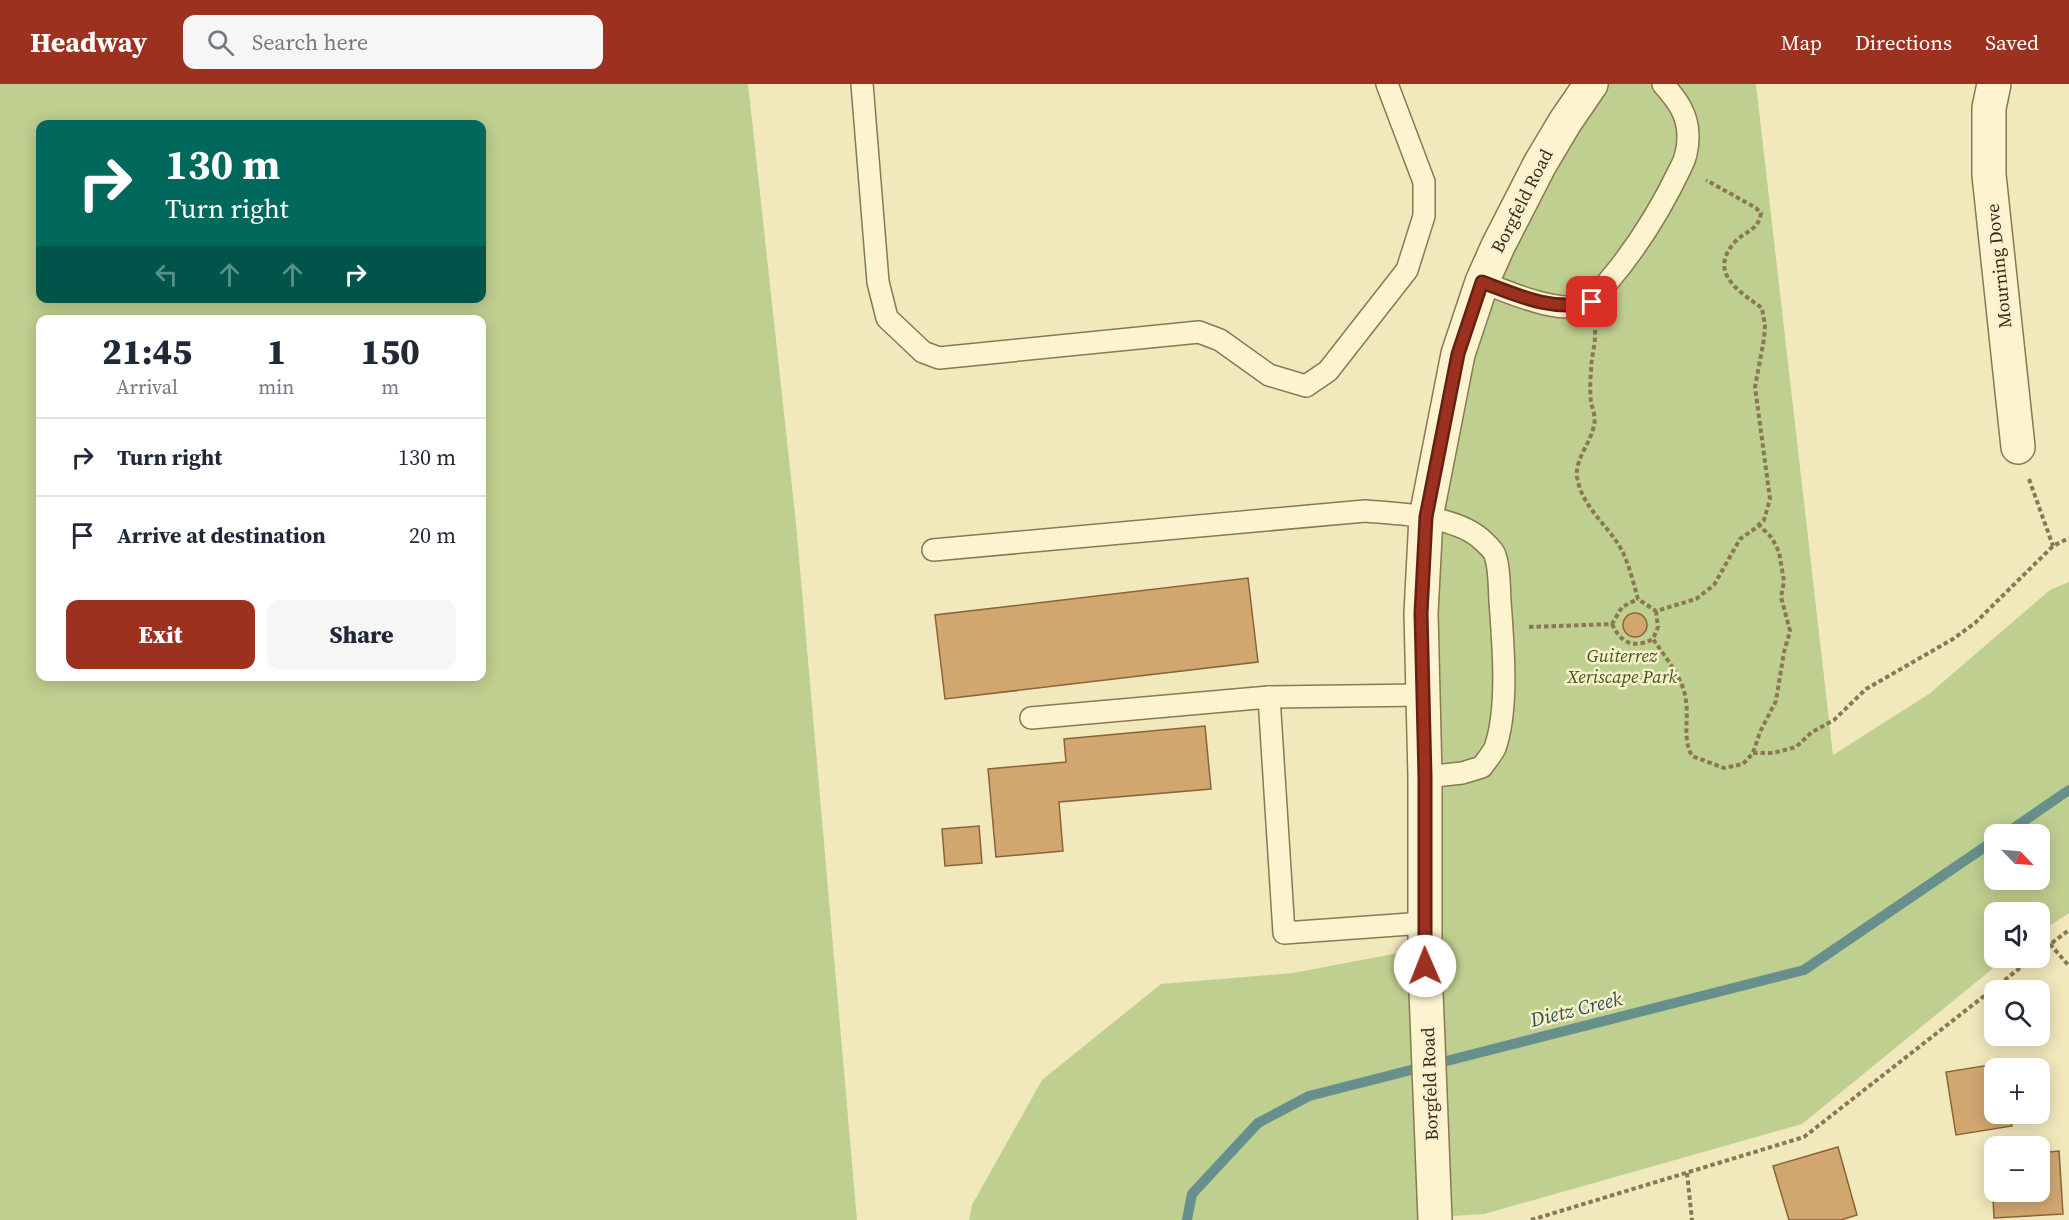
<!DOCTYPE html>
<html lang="en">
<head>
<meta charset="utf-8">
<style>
  :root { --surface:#fff; --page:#f6f6f7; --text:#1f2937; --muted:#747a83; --line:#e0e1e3; --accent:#9c3120 }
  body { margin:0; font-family:"Source Serif 4",serif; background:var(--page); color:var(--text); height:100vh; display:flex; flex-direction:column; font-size:22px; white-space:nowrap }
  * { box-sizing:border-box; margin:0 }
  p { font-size:20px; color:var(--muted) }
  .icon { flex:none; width:33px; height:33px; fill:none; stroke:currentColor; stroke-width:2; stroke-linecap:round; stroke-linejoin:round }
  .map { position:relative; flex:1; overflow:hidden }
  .drawer { position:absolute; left:36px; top:231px; width:450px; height:366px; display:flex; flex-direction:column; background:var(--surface); border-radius:12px; box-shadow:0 3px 15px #0003 }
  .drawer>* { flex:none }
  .hud { position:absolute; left:36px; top:36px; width:450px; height:183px; border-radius:12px; box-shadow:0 3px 15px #0003; background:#00695c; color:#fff; overflow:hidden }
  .needle { width:39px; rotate:115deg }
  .tools { position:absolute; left:1984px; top:740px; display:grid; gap:12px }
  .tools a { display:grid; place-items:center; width:66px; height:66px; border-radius:12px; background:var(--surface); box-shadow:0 3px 15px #0003; font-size:30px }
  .pin { position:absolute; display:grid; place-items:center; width:51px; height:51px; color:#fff; margin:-26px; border-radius:12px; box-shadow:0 3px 9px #0006 }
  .me { position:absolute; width:66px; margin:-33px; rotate:359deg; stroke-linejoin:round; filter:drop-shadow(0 0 4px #0008) }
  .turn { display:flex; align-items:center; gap:21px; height:126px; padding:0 30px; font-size:27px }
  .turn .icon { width:78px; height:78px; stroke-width:2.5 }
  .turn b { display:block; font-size:42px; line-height:51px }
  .lanes { display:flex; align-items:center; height:57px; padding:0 30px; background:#0003; justify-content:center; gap:30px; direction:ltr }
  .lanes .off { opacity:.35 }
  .eta { display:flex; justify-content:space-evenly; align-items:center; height:102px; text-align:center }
  .eta b { font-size:36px; font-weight:800; line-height:42px }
  .action { display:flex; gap:12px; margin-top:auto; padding:12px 30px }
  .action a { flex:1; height:69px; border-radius:12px; background:var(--accent); color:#fff; font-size:24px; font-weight:800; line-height:69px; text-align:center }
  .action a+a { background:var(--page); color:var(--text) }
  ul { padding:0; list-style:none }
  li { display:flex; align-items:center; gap:18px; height:78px; padding:0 30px; border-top:2px solid var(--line) }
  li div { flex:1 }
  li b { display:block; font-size:22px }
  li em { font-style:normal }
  header { display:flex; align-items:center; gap:36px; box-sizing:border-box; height:84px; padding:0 30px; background:var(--accent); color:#fff }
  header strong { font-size:28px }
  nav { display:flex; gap:33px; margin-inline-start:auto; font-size:21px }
  .search { width:420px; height:54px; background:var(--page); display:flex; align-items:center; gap:15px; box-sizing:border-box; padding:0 21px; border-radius:12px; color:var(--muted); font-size:22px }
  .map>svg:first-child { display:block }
</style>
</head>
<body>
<header>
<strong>Headway</strong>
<div class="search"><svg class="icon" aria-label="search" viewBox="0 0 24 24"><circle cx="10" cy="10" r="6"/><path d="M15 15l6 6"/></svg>Search here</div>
<nav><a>Map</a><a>Directions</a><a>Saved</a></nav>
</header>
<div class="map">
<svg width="2069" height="1136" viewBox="0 0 2069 1136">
  <rect width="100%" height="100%" fill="#f1e8bc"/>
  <g fill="#bfcf8f" fill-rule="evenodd">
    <path d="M0,0H748L796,439L857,1136H0ZM40,40H482V214H40ZM40,236H482V592H40Z"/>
    <path d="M1591,0H1756L1833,671L1929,610L2050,506L2069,498V829L2040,848V828H1995V873H2007L1802,1040L1484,1130L1436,1133L1435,1136H969L972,1121L1042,996L1161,900L1293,889L1425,864L1421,529L1458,270ZM1995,750H2040V795H1995Z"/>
  </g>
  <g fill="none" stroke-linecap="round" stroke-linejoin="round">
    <g stroke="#678f8b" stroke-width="10">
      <polyline points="2005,750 2069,706"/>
      <polyline points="1187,1136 1192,1110 1258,1039 1309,1012 1804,886 1995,756"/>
    </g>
  </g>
  <g fill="#d2a66f" stroke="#8a6438" stroke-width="1.5">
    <polygon points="1248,494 1258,578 945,615 935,531"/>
    <circle cx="1635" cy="541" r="12"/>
    <polygon points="1205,642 1211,705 1059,718 1063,767 996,773 988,685 1066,678 1064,655"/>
    <polygon points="979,742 982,779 945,782 942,745"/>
    <polygon points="2002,979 2003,984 1995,984 1995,1029 2010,1029 2012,1042 1956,1051 1946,988"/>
    <polygon points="1838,1063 1857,1131 1841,1136 1789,1136 1773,1082"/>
    <polygon points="2059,1067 2063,1130 1994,1134 1991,1072 1995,1071 1995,1107 2040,1107 2040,1069"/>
  </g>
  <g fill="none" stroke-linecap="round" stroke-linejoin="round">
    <g stroke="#897854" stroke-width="24">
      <g id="service">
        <polyline points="862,0 878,198 887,234 923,268 939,274 1199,248 1220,256 1269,291 1306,302 1328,287 1407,186 1424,132 1424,98 1387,0"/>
        <path d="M1482,198C1508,208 1567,235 1593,217C1598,213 1603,205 1607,199C1636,165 1662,123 1681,83C1686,74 1688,62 1688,52C1688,30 1677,16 1663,0"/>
        <path d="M933,466L1365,427C1399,430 1452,431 1480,454C1485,459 1493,465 1495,471C1500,485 1499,502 1500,517C1503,559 1509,624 1495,664C1492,670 1486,677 1482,683L1462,689L1425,693"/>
        <polyline points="1269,613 1284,849 1424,839"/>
        <polyline points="1031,634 1269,613 1422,611"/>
      </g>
    </g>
    <g stroke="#897854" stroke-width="36">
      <polyline id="minor" points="1994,0 1989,24 1989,91 2018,363"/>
    </g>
    <g stroke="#897854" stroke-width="36">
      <polyline id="tertiary" points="1435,1136 1425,882 1425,693 1421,529 1426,433 1458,270 1482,198 1498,162 1540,80 1565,38 1591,0"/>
    </g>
    <g stroke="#897854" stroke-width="4" stroke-dasharray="4.5 3" stroke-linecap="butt">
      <path d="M1595,246C1596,260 1591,273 1591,287C1590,297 1590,309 1591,319C1593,326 1596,334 1594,341C1591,359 1575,374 1577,393C1581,421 1607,441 1620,463C1629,479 1633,498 1638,515L1656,527L1696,515L1714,501L1740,455L1753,446L1764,436L1770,415L1755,303L1764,255L1765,242L1762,224C1740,208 1708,189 1734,159C1745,146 1758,148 1761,129L1756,124L1706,96"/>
      <polyline points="2029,395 2053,462"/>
      <path d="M1656,527L1658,543L1653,555C1665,573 1684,595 1686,617C1689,637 1682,653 1692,672L1724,684L1743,680L1753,669L1760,648L1776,617L1784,568L1790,547L1781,513L1784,497L1779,468L1772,454L1759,441"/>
      <path d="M1612,540C1621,559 1633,565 1653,555"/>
      <polyline points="1529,543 1612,540 1622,523 1638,515"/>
      <polyline points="1753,669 1773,669 1796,663 1812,648 1834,636 1866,605 1953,555 1975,539 2053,462 2069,454"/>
      <polyline points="2050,860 2069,882"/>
      <polyline points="2040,868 2069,846"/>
      <polyline points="1687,1089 1692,1136"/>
      <polyline points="1531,1136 1804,1053 2034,873"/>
    </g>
    <use href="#service" stroke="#fbf4cf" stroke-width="21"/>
    <use href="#minor" stroke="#fbf4cf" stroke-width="33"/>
    <use href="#tertiary" stroke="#fbf4cf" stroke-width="33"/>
  </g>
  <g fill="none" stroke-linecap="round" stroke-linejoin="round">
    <g stroke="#652015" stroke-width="15">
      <path id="route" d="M1425,882V693L1421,529L1426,433L1458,270L1482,198C1519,212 1553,228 1592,218"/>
    </g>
    <use href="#route" stroke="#9c3120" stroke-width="10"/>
  </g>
  <g text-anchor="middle" stroke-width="5" stroke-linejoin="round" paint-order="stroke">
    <g font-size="18" fill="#372c1a" stroke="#f8f1cc">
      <text transform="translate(1522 117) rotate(-63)" y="6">Borgfeld Road</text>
      <text transform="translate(1999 182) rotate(-96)" y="6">Mourning Dove</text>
      <text transform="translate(1430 1000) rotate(-92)" y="6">Borgfeld Road</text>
    </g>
    <g font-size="18" font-style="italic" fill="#40551f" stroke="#f8f1cc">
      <text x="1622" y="578">Guiterrez<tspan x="1622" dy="21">Xeriscape Park</tspan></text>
    </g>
    <g font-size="20" font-style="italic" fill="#285458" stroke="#f8f1cc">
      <text transform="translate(1576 925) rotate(-14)" y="7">Dietz Creek</text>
    </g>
  </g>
</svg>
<div class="tools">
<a><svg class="needle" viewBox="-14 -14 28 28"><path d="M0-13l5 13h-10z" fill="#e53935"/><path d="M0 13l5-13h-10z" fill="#747a83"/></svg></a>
<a><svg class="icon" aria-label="sound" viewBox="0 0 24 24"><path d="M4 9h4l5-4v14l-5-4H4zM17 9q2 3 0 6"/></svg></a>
<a><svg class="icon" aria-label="search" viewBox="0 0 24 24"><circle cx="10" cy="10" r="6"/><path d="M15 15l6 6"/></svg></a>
<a>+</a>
<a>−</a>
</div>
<div class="pin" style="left:1592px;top:218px;background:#d93025"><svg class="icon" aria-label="arrive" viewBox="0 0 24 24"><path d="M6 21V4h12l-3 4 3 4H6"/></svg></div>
<svg class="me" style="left:1425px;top:882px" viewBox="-20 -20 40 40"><circle r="19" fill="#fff"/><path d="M0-13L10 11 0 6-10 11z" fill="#9c3120"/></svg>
<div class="hud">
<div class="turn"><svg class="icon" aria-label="right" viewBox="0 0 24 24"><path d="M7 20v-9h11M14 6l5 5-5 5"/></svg><div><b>130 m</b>Turn right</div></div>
<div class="lanes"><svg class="icon off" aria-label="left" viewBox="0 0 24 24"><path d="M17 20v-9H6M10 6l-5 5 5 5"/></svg><svg class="icon off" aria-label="ahead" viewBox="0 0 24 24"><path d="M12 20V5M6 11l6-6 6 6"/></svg><svg class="icon off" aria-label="ahead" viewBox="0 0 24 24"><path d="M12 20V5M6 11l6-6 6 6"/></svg><svg class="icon" aria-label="right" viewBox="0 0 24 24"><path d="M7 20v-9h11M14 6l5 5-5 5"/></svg></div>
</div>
<section class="drawer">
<div class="eta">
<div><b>21:45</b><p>Arrival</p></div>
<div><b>1</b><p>min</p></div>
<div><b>150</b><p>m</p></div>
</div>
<ul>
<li><svg class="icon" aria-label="right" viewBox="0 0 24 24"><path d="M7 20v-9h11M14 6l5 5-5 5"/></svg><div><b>Turn right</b></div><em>130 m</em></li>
<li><svg class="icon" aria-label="arrive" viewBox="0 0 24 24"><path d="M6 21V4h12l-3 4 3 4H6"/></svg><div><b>Arrive at destination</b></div><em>20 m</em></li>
</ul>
<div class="action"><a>Exit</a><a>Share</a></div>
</section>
</div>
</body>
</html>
